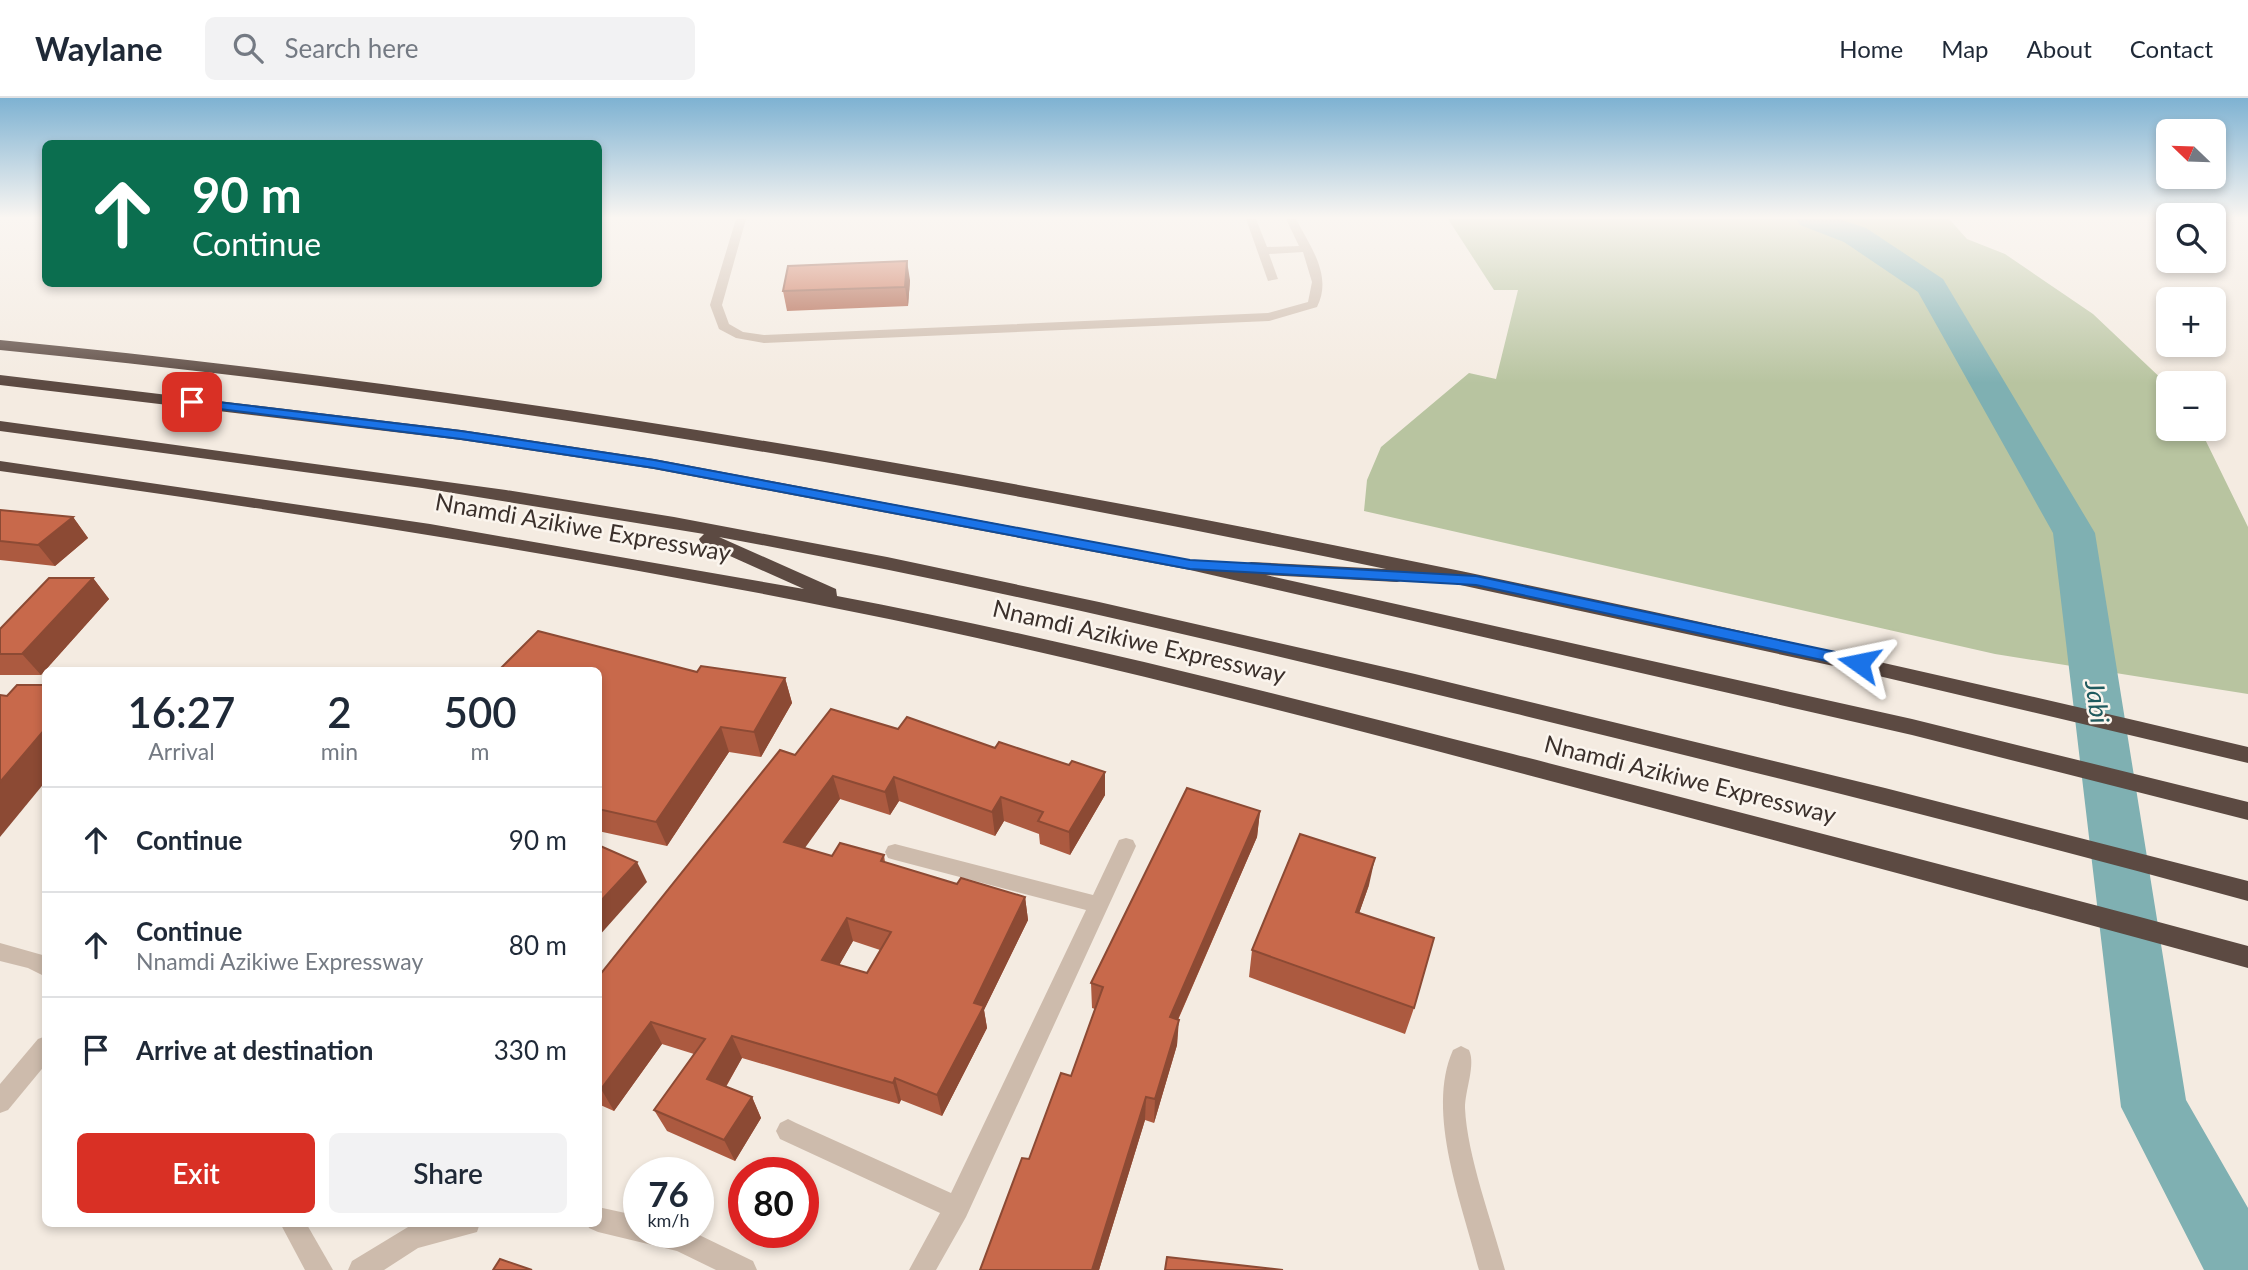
<!DOCTYPE html>
<html lang="en">
<head>
<meta charset="utf-8">
<style>
  :root { --surface:#fff; --page:#f2f2f3; --text:#1f2937; --muted:#747a83; --line:#e0e1e3; --accent:#d93025 }
  body { margin:0; font-family:Lato,sans-serif; background:var(--page); color:var(--text); height:100vh; display:flex; flex-direction:column; font-size:26px; white-space:nowrap }
  * { box-sizing:border-box; margin:0 }
  p { font-size:23px; color:var(--muted) }
  .icon { flex:none; width:38px; height:38px; fill:none; stroke:currentColor; stroke-width:2; stroke-linecap:round; stroke-linejoin:round }
  .map { position:relative; flex:1; overflow:hidden }
  .sheet { position:absolute; left:42px; top:569px; width:560px; height:560px; display:flex; flex-direction:column; background:var(--surface); border-radius:10px; box-shadow:0 4px 10px #0003 }
  .sheet>* { flex:none }
  .top-card { position:absolute; left:42px; top:42px; width:560px; height:147px; border-radius:10px; box-shadow:0 4px 10px #0003; background:#0b6e4f; color:#fff; overflow:hidden }
  .needle { width:46px; rotate:293deg }
  .fabs { position:absolute; left:2156px; top:21px; display:grid; gap:14px }
  .fabs a { display:grid; place-items:center; width:70px; height:70px; border-radius:10px; background:var(--surface); box-shadow:0 4px 10px #0003; font-size:35px }
  .speed { position:absolute; left:623px; top:1059px; display:flex; gap:14px; font-size:35px; font-weight:700; text-align:center }
  .speed>* { display:grid; place-content:center; width:91px; height:91px; border-radius:50%; background:var(--surface); box-shadow:0 4px 10px #0003; line-height:1 }
  .speed small { font-size:18px; font-weight:400 }
  .speed .limit { border:10px solid #d22; background:#fff; color:#111 }
  .pin { position:absolute; display:grid; place-items:center; width:60px; height:60px; color:#fff; margin:-30px; border-radius:14px; box-shadow:0 4px 10px #0006 }
  .me { position:absolute; width:77px; margin:-38px; rotate:282deg; stroke-linejoin:round; filter:drop-shadow(0 0 5px #0008) }
  .turn { display:flex; align-items:center; gap:24px; height:147px; padding:0 35px; font-size:32px }
  .turn .icon { width:91px; height:91px; stroke-width:2.5 }
  .turn b { display:block; font-size:49px; line-height:60px }
  .eta { display:flex; justify-content:space-evenly; align-items:center; height:119px; text-align:center }
  .eta b { font-size:42px; font-weight:600; line-height:49px }
  .primary-button { display:flex; gap:14px; margin-top:auto; padding:14px 35px }
  .primary-button a { flex:1; height:80px; border-radius:10px; background:var(--accent); color:#fff; font-size:28px; font-weight:600; line-height:80px; text-align:center }
  .primary-button a+a { background:var(--page); color:var(--text) }
  ul { padding:0; list-style:none }
  li { display:flex; align-items:center; gap:21px; height:105px; padding:0 35px; border-top:2px solid var(--line) }
  li div { flex:1 }
  li b { display:block; font-size:26px }
  li em { font-style:normal }
  header { display:flex; align-items:center; gap:42px; box-sizing:border-box; height:98px; padding:0 35px; background:var(--surface); border-bottom:2px solid var(--line) }
  header strong { font-size:33px }
  nav { display:flex; gap:38px; margin-inline-start:auto; font-size:24px }
  .search { width:490px; height:63px; background:var(--page); display:flex; align-items:center; gap:18px; box-sizing:border-box; padding:0 24px; border-radius:10px; color:var(--muted); font-size:26px }
  .map>svg:first-child { display:block }
</style>
</head>
<body>
<header>
<strong>Waylane</strong>
<div class="search"><svg class="icon" aria-label="search" viewBox="0 0 24 24"><circle cx="10" cy="10" r="6"/><path d="M15 15l6 6"/></svg>Search here</div>
<nav><a>Home</a><a>Map</a><a>About</a><a>Contact</a></nav>
</header>
<div class="map">
<svg width="2248" height="1172" viewBox="0 0 2248 1172">
  <rect width="100%" height="100%" fill="#f4ebe1"/>
  <polygon fill="#b8c4a0" points="1448,121 1949,121 1967,141 2005,156 2093,216 2168,287 2168,331 2200,331 2248,429 2248,596 1995,556 1364,413 1367,382 1381,349 1469,275 1496,281 1518,192 1494,192"/>
  <g fill="none" stroke-linecap="round" stroke-linejoin="round">
    <polygon fill="#7fb0b2" fill-rule="evenodd" points="1796,121 1839,121 1866,130 1943,181 2095,435 2186,1002 2248,1110 2248,1172 2204,1172 2121,1009 2053,435 1918,194 1844,144 1800,127"/>
    <g fill="#cdbbac" fill-rule="evenodd">
      <path d="M736,121H746L722,207L729,226L743,234L764,237L1268,215L1308,204L1312,184L1303,154L1269,156L1278,181L1268,183L1246,121H1256L1267,149L1299,148L1286,121H1296C1310,148 1333,178 1317,209L1269,223L764,245L736,240L719,231L710,207Z"/>
      <polygon points="1126,740 1133,742 1136,748 966,1119 936,1172 909,1172 940,1115 780,1041 776,1033 780,1025 788,1021 796,1025 951,1095 1086,812 895,762 888,760 885,754 888,748 895,746 1093,797 1119,742"/>
      <polygon points="0,845 46,858 46,879 28,870 0,863"/>
      <polygon points="46,938 46,966 8,1012 0,1015 0,986 38,941"/>
      <path d="M1461,948L1469,952C1476,967 1465,992 1465,1010C1467,1057 1492,1124 1505,1172H1479C1463,1108 1425,1014 1453,952Z"/>
      <polygon points="598,1109 639,1118 639,1134 693,1134 753,1163 757,1172 716,1172 677,1153 598,1134 589,1130 587,1125 598,1125"/>
      <polygon points="280,1125 306,1125 333,1172 305,1172"/>
      <polygon points="480,1125 477,1134 418,1150 384,1172 348,1172 352,1163 413,1126"/>
    </g>
    <g fill="#5c4a42" fill-rule="evenodd">
      <path d="M0,242C759,316 1507,474 2248,649V665L1866,575L1405,475L1407,478L1404,482L1397,484L1266,477L1912,621L2248,704V722L1912,637L1190,472L654,371L461,342L0,287V277L461,332L654,361L1243,472L1244,466L1251,464L1386,471C928,376 466,297 0,252Z"/>
      <path d="M0,323L506,392L674,419L887,459L1099,504L1415,576L1885,690L2248,783V803C2004,736 1759,675 1513,615C1250,551 986,488 719,439L836,491L837,498C1064,541 1289,599 1513,656C1758,719 2003,782 2248,848V870C2014,806 1778,743 1543,681C1342,628 1140,575 936,531C627,465 313,417 0,373V363L430,426L804,491L701,445L699,441L704,436L422,390L0,333Z"/>
    </g>
  </g>
  <g fill="#ac5a40" fill-rule="evenodd">
    <polygon points="910,182 908,208 787,213 783,193"/>
    <polygon points="0,412 73,419 88,440 55,468 0,462"/>
    <polygon points="93,480 109,501 41,577 0,577 0,531"/>
    <polygon points="598,572 697,574 785,580 792,605 761,659 729,654 667,748 598,733"/>
    <path d="M795,657L1105,697L1070,757L1040,746L1039,736L1004,723L995,738L899,703L890,717L840,701L804,750L832,758L884,757L885,764L957,786L1025,799L1028,822L984,912L987,930L942,1018L901,1002L899,1006L742,960L726,989L752,999L761,1020L735,1063L667,1033L654,1012L694,956L662,946L614,1013L598,1006V879ZM853,843L880,852L867,875L839,867Z"/>
    <polygon points="1260,713 1257,739 1178,922 1177,947 1154,1025 1145,1022 1099,1172 980,1172 1029,1061 1071,978 1095,911 1092,910 1091,885"/>
    <polygon points="1369,787 1359,815 1414,910 1405,936 1249,879 1252,852"/>
  </g>
  <g fill="#8c4a34">
    <polygon points="907,163 910,182 908,208 905,189"/>
    <polygon points="73,419 88,440 55,468 38,447"/>
    <polygon points="93,480 109,501 41,577 22,556"/>
    <polygon points="785,580 792,605 761,659 754,634"/>
    <polygon points="721,629 729,654 667,748 656,724"/>
    <polygon points="46,630 46,683 0,739 0,684"/>
    <polygon points="1105,674 1105,697 1070,757 1069,734"/>
    <polygon points="833,678 840,701 792,768 784,744"/>
    <polygon points="894,679 899,703 890,717 885,694"/>
    <polygon points="1001,699 1004,723 995,738 992,714"/>
    <polygon points="1260,713 1257,739 1168,944 1170,919"/>
    <polygon points="1375,760 1369,787 1350,841 1356,814"/>
    <polygon points="637,764 647,784 598,839 598,806"/>
    <polygon points="1025,799 1028,822 984,912 987,930 942,1018 937,997 974,905"/>
    <polygon points="847,820 853,843 829,885 822,862"/>
    <polygon points="1179,922 1177,947 1154,1025 1155,1001"/>
    <polygon points="651,924 662,946 614,1013 601,991"/>
    <polygon points="732,938 742,960 718,1002 707,981"/>
    <polygon points="895,980 901,1002 899,1006 893,985"/>
    <polygon points="752,999 761,1020 735,1063 724,1042"/>
    <polygon points="1146,999 1145,1022 1099,1172 1092,1172"/>
  </g>
  <g fill="#c8694b" stroke="#8c4a34" stroke-width="2" fill-rule="evenodd">
    <polygon points="907,163 905,189 783,193 788,168"/>
    <polygon points="0,412 73,419 38,447 0,443"/>
    <polygon points="49,480 93,480 22,556 0,556 0,531"/>
    <polygon points="538,533 697,574 701,568 785,580 754,634 721,629 656,724 598,711 598,572 499,572"/>
    <polygon points="17,587 46,587 46,630 0,684 0,597 7,598"/>
    <path d="M831,611L898,631L907,619L995,650L999,644L1069,667L1072,663L1105,674L1069,734L1038,723L1043,714L1001,699L992,714L894,679L885,694L833,678L784,744L832,758L840,745L884,757L881,763L957,786L961,780L1025,799L974,905L984,908L937,997L895,980L893,985L732,938L707,981L752,999L724,1042L654,1012L705,941L651,924L601,991L598,990V879L780,652L795,657ZM847,820L891,834L867,875L822,862Z"/>
    <polygon points="1187,690 1260,713 1170,919 1179,922 1155,1001 1146,999 1092,1172 980,1172 1022,1060 1029,1061 1061,975 1071,978 1103,889 1091,885"/>
    <polygon points="1300,736 1375,760 1356,814 1434,840 1414,910 1252,852"/>
    <polygon points="598,747 637,764 598,806"/>
    <polygon points="1167,1159 1283,1172 1165,1172"/>
    <polygon points="500,1161 532,1172 493,1172"/>
  </g>
  <linearGradient id="sky" x2="0" y2="1"><stop stop-color="#7eb2d2"/><stop offset="0.42" stop-color="#faf6f2"/><stop offset="1" stop-color="#faf6f2" stop-opacity="0"/></linearGradient>
  <rect width="2248" height="285" fill="url(#sky)"/>
  <polygon fill="#1a73e8" stroke="#114b97" stroke-width="2" points="192,301 461,333 654,362 1190,462 1476,478 1859,559 1867,565 1859,570 1476,487 1190,471 654,370 461,341 187,307 185,304"/>
  <g text-anchor="middle" stroke-width="5" stroke-linejoin="round" paint-order="stroke">
    <g font-size="24" fill="#3b302b" stroke="#fbf5ee">
      <text transform="translate(583 430) rotate(10)" y="8">Nnamdi Azikiwe Expressway</text>
      <text transform="translate(1139 544) rotate(13)" y="8">Nnamdi Azikiwe Expressway</text>
      <text transform="translate(1690 682) rotate(14)" y="8">Nnamdi Azikiwe Expressway</text>
    </g>
    <g font-size="26" font-style="italic" fill="#1f5a5e" stroke="#fbf5ee">
      <text transform="translate(2097 604) rotate(82)" y="9">Jabi</text>
    </g>
  </g>
</svg>
<div class="fabs">
<a><svg class="needle" viewBox="-14 -14 28 28"><path d="M0-13l5 13h-10z" fill="#e53935"/><path d="M0 13l5-13h-10z" fill="#747a83"/></svg></a>
<a><svg class="icon" aria-label="search" viewBox="0 0 24 24"><circle cx="10" cy="10" r="6"/><path d="M15 15l6 6"/></svg></a>
<a>+</a>
<a>−</a>
</div>
<div class="speed"><div>76<small>km/h</small></div><div class="limit">80</div></div>
<div class="pin" style="left:192px;top:304px;background:#d93025"><svg class="icon" aria-label="arrive" viewBox="0 0 24 24"><path d="M6 21V4h12l-3 4 3 4H6"/></svg></div>
<svg class="me" style="left:1859px;top:565px" viewBox="-20 -20 40 40"><path d="M0-17L14 15 0 8-14 15z" fill="#1a73e8" stroke="#fff" stroke-width="4"/></svg>
<div class="top-card">
<div class="turn"><svg class="icon" aria-label="ahead" viewBox="0 0 24 24"><path d="M12 20V5M6 11l6-6 6 6"/></svg><div><b>90 m</b>Continue</div></div>
</div>
<section class="sheet">
<div class="eta">
<div><b>16:27</b><p>Arrival</p></div>
<div><b>2</b><p>min</p></div>
<div><b>500</b><p>m</p></div>
</div>
<ul>
<li><svg class="icon" aria-label="ahead" viewBox="0 0 24 24"><path d="M12 20V5M6 11l6-6 6 6"/></svg><div><b>Continue</b></div><em>90 m</em></li>
<li><svg class="icon" aria-label="ahead" viewBox="0 0 24 24"><path d="M12 20V5M6 11l6-6 6 6"/></svg><div><b>Continue</b><p>Nnamdi Azikiwe Expressway</p></div><em>80 m</em></li>
<li><svg class="icon" aria-label="arrive" viewBox="0 0 24 24"><path d="M6 21V4h12l-3 4 3 4H6"/></svg><div><b>Arrive at destination</b></div><em>330 m</em></li>
</ul>
<div class="primary-button"><a>Exit</a><a>Share</a></div>
</section>
</div>
</body>
</html>
